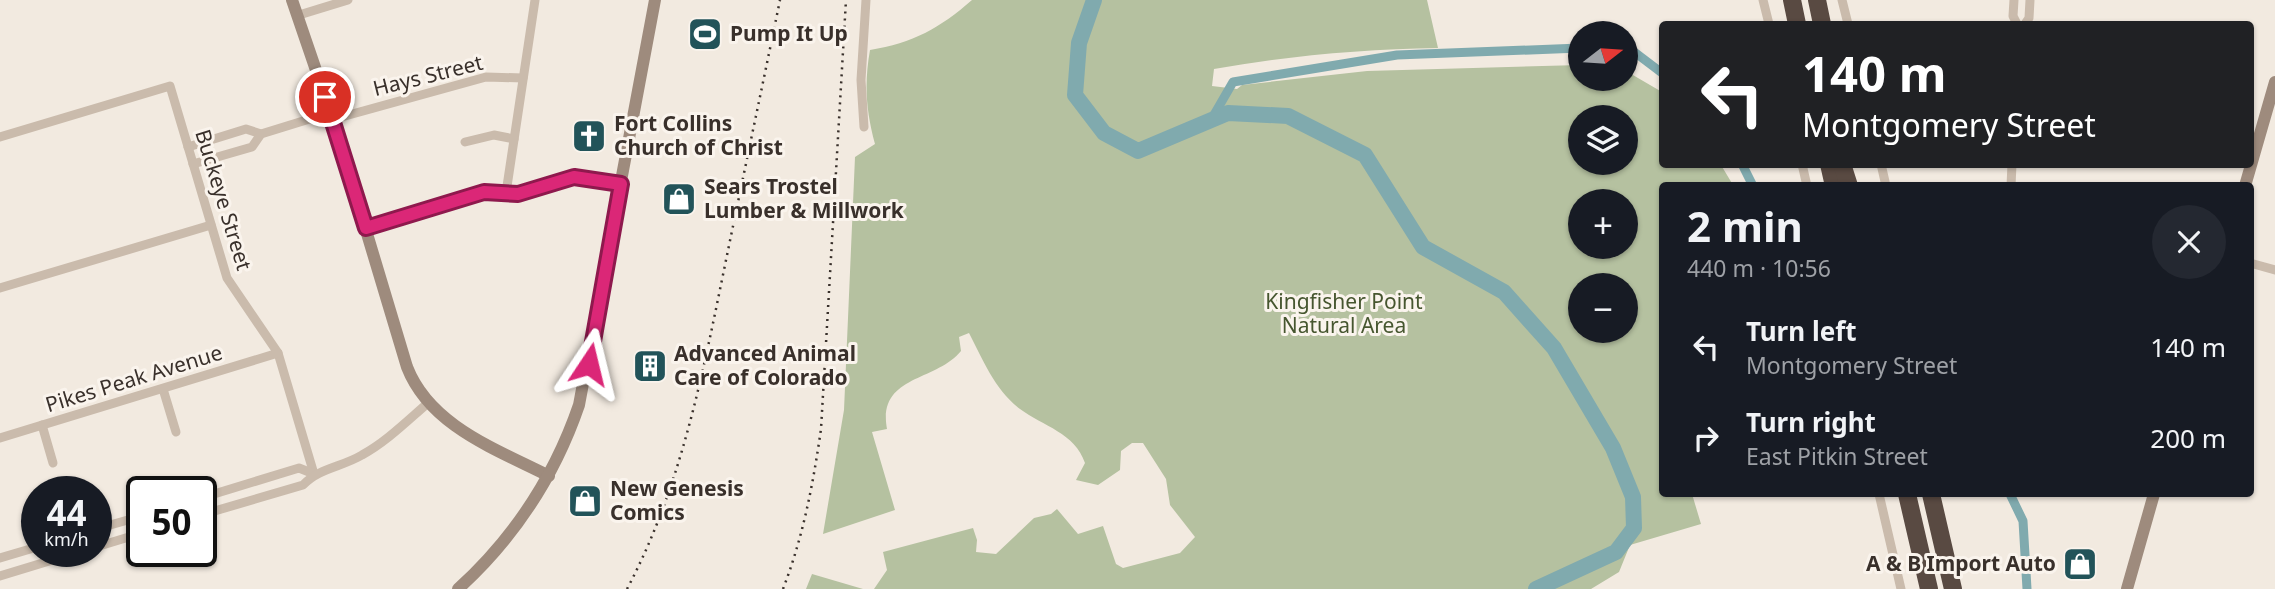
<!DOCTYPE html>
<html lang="en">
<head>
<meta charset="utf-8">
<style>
  :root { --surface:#171b24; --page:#242831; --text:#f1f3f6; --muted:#9ea1a6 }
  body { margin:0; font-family:"Noto Sans",sans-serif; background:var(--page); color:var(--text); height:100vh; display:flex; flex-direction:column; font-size:26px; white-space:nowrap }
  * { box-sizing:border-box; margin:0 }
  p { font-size:23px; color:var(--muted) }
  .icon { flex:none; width:38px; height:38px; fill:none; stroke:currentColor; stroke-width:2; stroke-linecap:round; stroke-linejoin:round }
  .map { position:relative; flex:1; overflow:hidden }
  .sheet { position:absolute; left:1659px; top:182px; width:595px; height:315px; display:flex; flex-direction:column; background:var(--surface); border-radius:7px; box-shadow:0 2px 5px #0004 }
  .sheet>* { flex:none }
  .banner { position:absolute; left:1659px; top:21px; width:595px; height:147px; border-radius:7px; box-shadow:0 2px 5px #0004; background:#202124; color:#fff; overflow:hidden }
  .needle { width:46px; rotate:73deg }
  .fabs { position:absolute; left:1568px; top:21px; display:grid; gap:14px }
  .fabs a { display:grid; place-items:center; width:70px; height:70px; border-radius:50%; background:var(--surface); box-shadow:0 2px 5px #0004; font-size:35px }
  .speed { position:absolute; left:21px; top:476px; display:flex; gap:14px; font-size:35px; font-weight:700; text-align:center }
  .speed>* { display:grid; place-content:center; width:91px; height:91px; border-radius:50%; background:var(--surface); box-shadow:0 2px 5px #0004; line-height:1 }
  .speed small { font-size:18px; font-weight:400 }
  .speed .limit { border:4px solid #111; border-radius:10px; background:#fff; color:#111 }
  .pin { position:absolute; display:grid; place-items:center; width:60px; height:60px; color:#fff; margin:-30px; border:4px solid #fff; border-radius:50%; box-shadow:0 2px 7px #0007 }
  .me { position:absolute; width:77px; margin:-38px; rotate:10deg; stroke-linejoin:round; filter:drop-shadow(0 0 5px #0008) }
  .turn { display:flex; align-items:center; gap:24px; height:147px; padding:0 28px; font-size:32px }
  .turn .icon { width:91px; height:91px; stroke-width:2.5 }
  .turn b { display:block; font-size:49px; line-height:60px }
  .round { display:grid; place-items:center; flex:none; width:74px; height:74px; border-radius:37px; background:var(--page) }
  .summary { display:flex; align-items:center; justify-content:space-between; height:119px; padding:0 28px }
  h1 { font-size:42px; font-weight:700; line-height:52px }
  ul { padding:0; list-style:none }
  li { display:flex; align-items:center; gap:21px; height:91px; padding:0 28px }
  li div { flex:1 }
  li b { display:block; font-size:26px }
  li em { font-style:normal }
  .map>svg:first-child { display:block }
</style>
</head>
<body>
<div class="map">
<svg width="2275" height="589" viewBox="0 0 2275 589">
  <rect width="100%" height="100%" fill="#f2eae0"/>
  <g fill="#b5c1a0" fill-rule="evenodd">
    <path d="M972,0H1427L1438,48C1363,49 1288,56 1214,69L1212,86L1237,89L1242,85L1367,71L1580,65V79H1626V71L1662,92V164L1721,165L1733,185L1662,186V385L1659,387L1662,397V494H1692L1701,524L1630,545L1619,572L1591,589H874L887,570L883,552L973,528L977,540L976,552L996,554L1034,518L1051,514L1057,509L1078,534L1103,526L1116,564L1123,568L1180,553L1195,537L1170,505L1166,479L1143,443H1132L1121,451L1120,470L1098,485L1076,480L1085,463C1075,433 1043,426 1020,409C995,390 983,360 969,333L959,337L961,351C936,382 877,375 887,429L872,432L895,510L823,534L844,410L855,157L875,144C866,111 864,84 870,50C913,43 940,28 972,0ZM1580,117H1626V163H1580ZM1580,201H1626V247H1580ZM1580,285H1626V331H1580Z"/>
    <polygon points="812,574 863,589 806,589"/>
  </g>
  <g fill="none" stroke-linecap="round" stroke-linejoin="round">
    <g stroke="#80aaae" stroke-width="9">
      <polyline points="1626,50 1633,51 1662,73"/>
      <polyline points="1211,120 1233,82 1397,55 1580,48"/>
      <polyline points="1742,164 1753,186"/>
      <polyline points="2010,494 2023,521 2027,589"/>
    </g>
    <polyline stroke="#80aaae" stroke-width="16" points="1094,0 1079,43 1075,95 1104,133 1138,151 1228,113 1288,116 1365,155 1423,247 1504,292 1554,348 1613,448 1633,497 1634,528 1616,552 1536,589"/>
    <g stroke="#cabbac" stroke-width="9">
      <polyline points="1763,0 1769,24"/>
      <polyline points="1842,0 1848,24"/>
      <polyline points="2014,0 2013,16 2017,24"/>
      <polyline points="299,15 348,0"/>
      <polyline points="2025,24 2029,18 2030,0"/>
      <polyline points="864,127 861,80 866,0"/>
      <polyline points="0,137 170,86 227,278 278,353 314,474"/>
      <polyline points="465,142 494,135 514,139"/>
      <polyline points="188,147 246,129 261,134"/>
      <polyline points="193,164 252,147 261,134 316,117 345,116 486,77 523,78"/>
      <polyline points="1802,164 1807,186"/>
      <polyline points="1881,164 1886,186"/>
      <polyline points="2011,186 2012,164"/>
      <polyline points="506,193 535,0"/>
      <polyline points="366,227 484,192 518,194 583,177 621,184"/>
      <polyline points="2250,263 2275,270"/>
      <polyline points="0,288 211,225"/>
      <polyline points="163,389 176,432"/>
      <polyline points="42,425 53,463"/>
      <polyline points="0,438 278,353"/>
      <polyline points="1879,494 1901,589"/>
      <polyline points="201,498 299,468 314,474"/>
      <path d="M201,515L303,485C319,468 342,467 362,455C386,442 407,421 428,403"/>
      <polyline points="96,529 142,516"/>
      <polyline points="96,547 142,533"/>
      <polyline points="0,558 37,547"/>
      <polyline points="0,576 82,551"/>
    </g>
    <g stroke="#9e8b7d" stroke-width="12">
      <path d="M292,0L332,117L407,367C430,426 496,449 549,476"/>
      <polyline points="2245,186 2275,82"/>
      <path d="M458,589C514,538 554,478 579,405L655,0"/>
      <polyline points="2127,589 2154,494"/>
    </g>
    <g stroke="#594a42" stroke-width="18">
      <polyline points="1792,0 1797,24"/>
      <polyline points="1817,0 1822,24"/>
      <polyline points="1829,164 1834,186"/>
      <polyline points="1842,164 1849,186"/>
      <polyline points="1907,494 1929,589"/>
      <polyline points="1931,494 1953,589"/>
    </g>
    <g stroke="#39302b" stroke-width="2.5" stroke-dasharray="2 5" stroke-linecap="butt">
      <path d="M627,589C681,487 702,377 725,265C743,177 762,88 780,0"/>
      <path d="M783,589C803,537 813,485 821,429L846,0"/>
    </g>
  </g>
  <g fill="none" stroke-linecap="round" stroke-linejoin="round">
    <g stroke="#8e194d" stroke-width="18">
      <polyline id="route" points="325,97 366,228 484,192 518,194 574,177 621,184 589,364"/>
    </g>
    <use href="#route" stroke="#db2777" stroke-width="12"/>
  </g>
  <defs>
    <g id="stadium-square" transform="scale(1.75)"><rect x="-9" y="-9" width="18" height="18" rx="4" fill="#225359" stroke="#faf4ed"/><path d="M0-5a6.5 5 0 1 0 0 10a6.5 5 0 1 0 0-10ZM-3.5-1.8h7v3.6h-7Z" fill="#fff"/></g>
    <g id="church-square" transform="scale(1.75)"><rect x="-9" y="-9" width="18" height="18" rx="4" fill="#225359" stroke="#faf4ed"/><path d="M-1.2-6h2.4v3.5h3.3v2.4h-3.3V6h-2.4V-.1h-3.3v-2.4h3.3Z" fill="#fff"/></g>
    <g id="shop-square" transform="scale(1.75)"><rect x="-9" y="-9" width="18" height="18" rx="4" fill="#225359" stroke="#faf4ed"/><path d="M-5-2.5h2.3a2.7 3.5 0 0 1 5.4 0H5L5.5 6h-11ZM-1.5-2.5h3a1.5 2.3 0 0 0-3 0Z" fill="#fff"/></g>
    <g id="building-square" transform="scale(1.75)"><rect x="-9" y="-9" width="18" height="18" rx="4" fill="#225359" stroke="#faf4ed"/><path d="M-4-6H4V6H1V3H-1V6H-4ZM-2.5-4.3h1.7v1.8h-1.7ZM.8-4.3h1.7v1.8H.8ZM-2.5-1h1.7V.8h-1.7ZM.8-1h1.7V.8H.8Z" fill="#fff"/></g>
  </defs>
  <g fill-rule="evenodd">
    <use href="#stadium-square" x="705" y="34"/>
    <use href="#church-square" x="589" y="136"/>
    <use href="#shop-square" x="679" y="199"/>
    <use href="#building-square" x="650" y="366"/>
    <use href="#shop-square" x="585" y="501"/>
    <use href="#shop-square" x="2080" y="564"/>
  </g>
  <g text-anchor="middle" stroke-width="6" stroke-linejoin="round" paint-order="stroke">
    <g font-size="21" font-weight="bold" fill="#39302b" stroke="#faf4ed" text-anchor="start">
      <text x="730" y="41">Pump It Up</text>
      <text x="614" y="131">Fort Collins<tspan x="614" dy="24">Church of Christ</tspan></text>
      <text x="704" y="194">Sears Trostel<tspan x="704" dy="24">Lumber &amp; Millwork</tspan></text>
      <text x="674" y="361">Advanced Animal<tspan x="674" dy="24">Care of Colorado</tspan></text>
      <text x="610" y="496">New Genesis<tspan x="610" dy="24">Comics</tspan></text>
      <text x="2056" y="571" text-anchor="end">A &amp; B Import Auto</text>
    </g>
    <g font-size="21" fill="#39302b" stroke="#faf4ed">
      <text transform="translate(428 76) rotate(-14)" y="7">Hays Street</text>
      <text transform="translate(223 200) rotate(73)" y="7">Buckeye Street</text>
      <text transform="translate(134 379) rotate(-17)" y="7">Pikes Peak Avenue</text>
    </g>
    <g font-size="21" fill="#46562f" stroke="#faf4ed">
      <text x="1344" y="309">Kingfisher Point<tspan x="1344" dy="24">Natural Area</tspan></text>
    </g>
  </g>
</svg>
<div class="fabs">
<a><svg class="needle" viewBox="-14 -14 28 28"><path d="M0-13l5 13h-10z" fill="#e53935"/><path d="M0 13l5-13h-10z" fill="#9ea1a6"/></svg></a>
<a><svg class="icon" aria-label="layers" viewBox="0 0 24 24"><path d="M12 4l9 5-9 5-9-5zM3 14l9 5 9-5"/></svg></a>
<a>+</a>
<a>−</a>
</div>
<div class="speed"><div>44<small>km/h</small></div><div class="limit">50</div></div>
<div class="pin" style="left:325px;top:97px;background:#d93025"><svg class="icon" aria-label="arrive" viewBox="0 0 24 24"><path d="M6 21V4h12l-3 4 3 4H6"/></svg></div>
<svg class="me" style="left:589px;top:364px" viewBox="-20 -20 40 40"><path d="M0-17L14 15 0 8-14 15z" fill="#db2777" stroke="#fff" stroke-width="4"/></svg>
<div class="banner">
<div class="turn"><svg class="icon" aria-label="left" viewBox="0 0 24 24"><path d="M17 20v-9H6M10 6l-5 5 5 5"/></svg><div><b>140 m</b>Montgomery Street</div></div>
</div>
<section class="sheet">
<div class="summary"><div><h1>2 min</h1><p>440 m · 10:56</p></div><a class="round"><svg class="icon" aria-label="close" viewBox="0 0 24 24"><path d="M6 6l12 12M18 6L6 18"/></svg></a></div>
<ul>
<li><svg class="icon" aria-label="left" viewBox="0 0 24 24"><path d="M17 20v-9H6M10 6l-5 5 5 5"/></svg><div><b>Turn left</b><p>Montgomery Street</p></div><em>140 m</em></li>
<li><svg class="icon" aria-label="right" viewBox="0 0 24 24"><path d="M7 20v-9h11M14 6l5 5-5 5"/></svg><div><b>Turn right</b><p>East Pitkin Street</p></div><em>200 m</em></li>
</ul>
</section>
</div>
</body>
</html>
